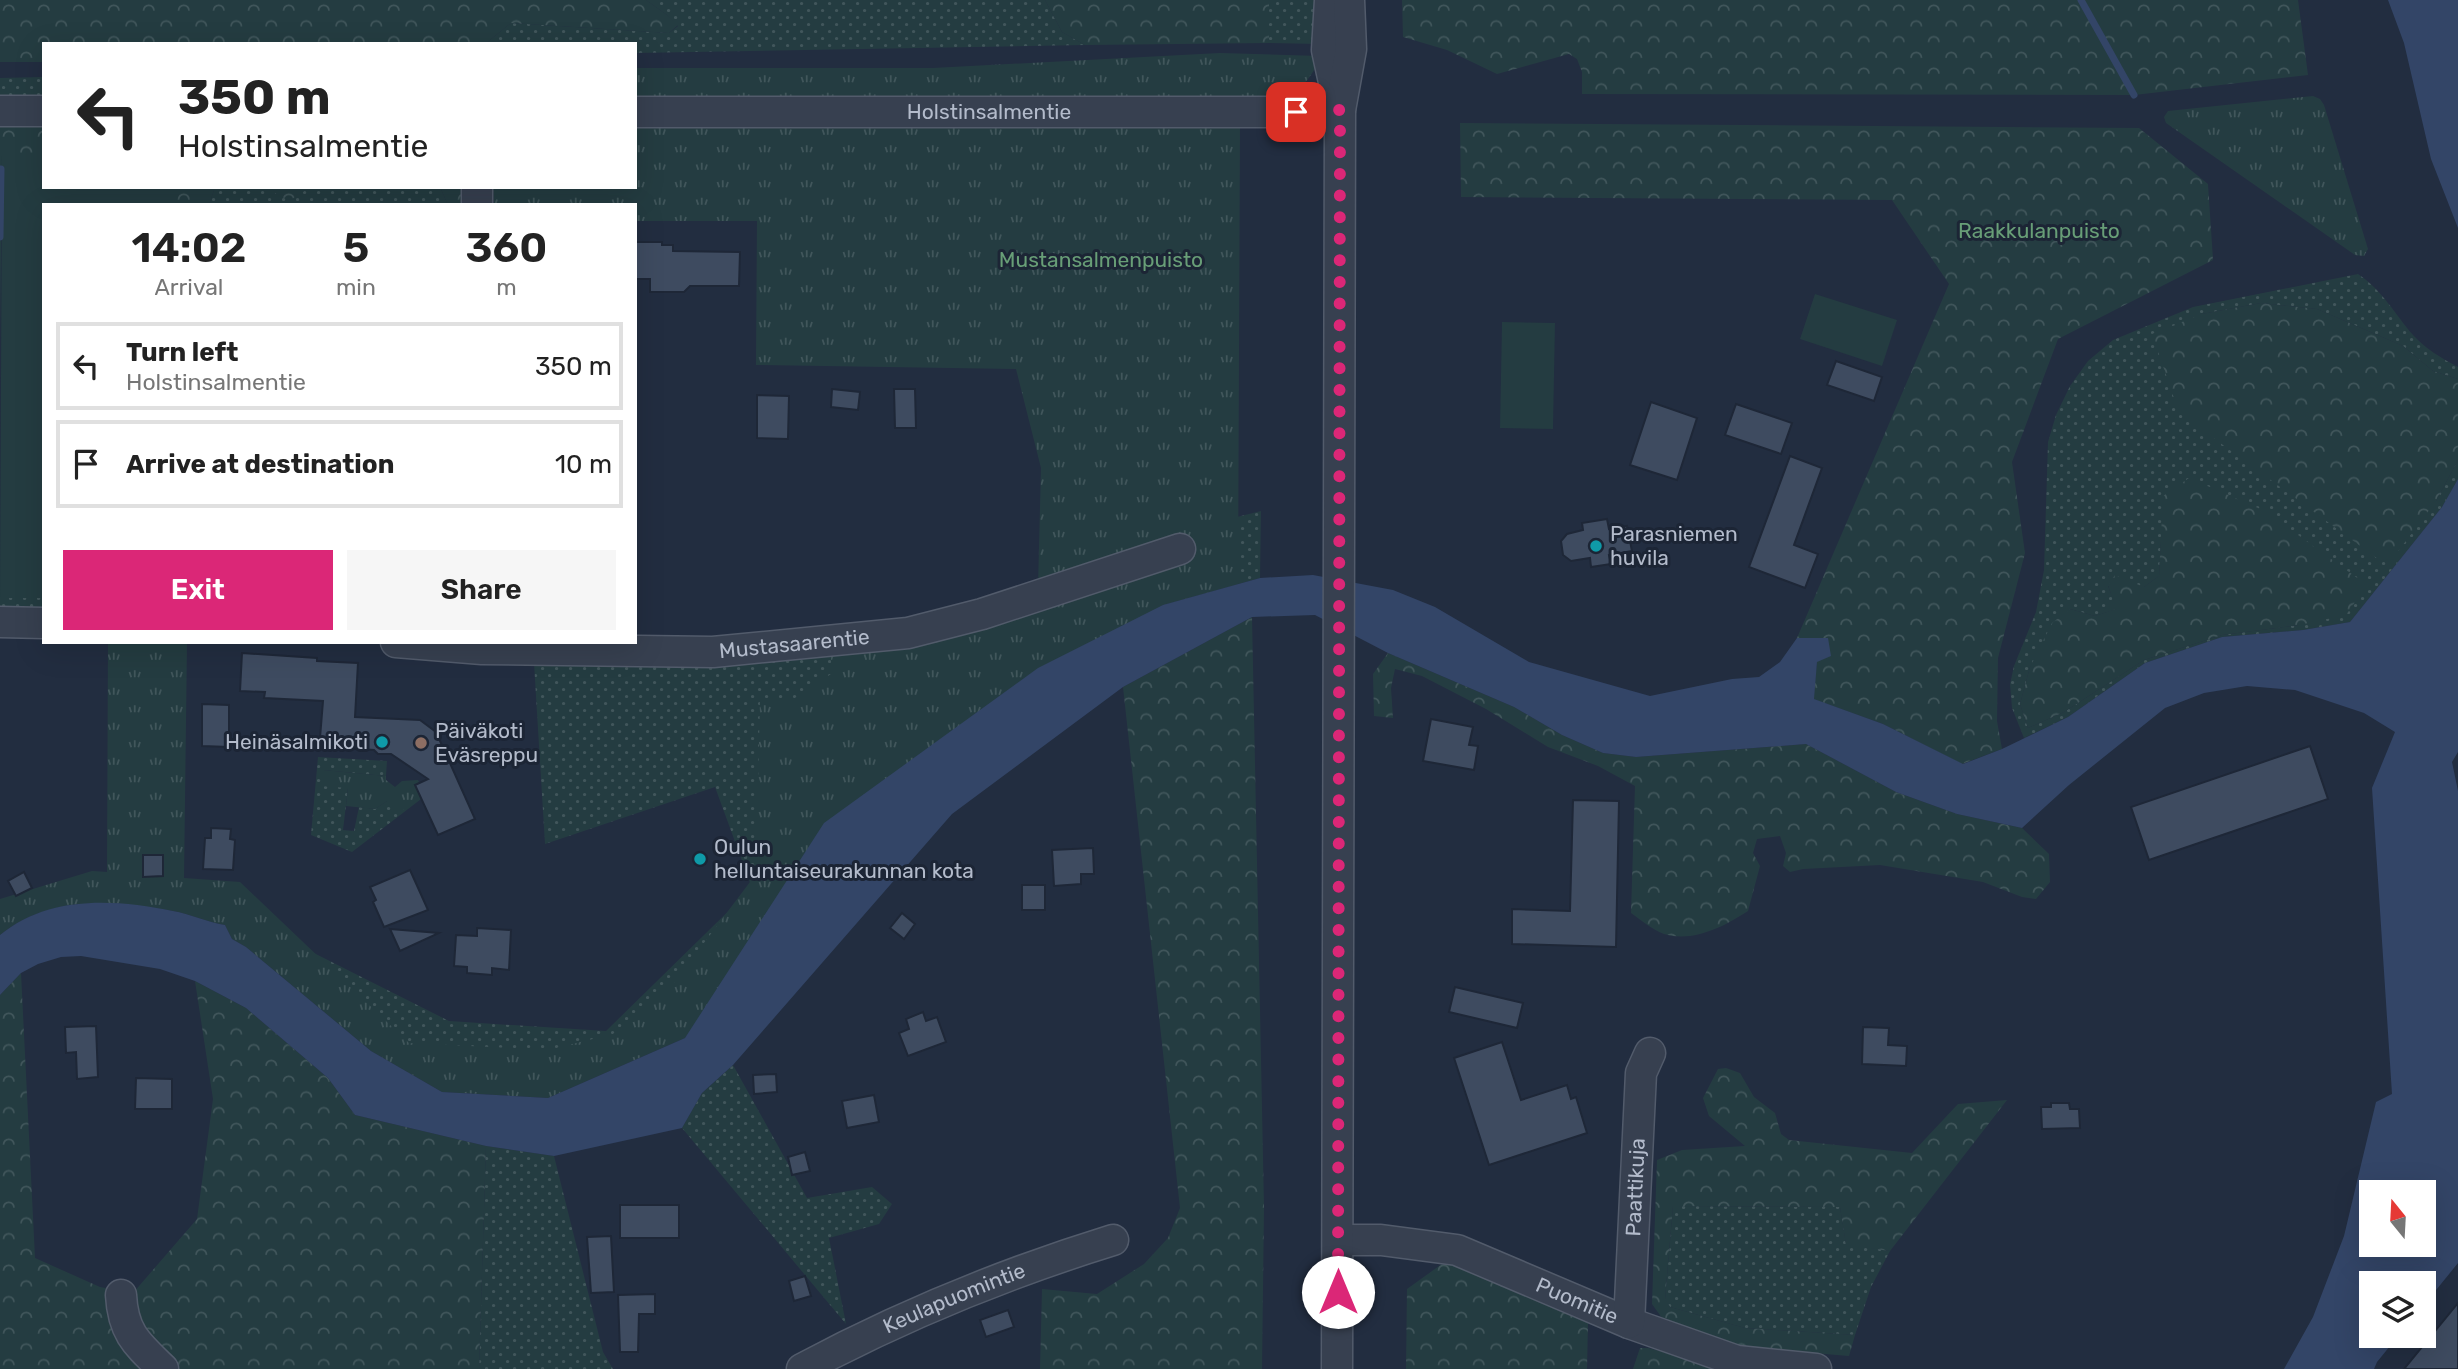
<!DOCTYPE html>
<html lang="en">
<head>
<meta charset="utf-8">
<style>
  :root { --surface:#fff; --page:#f6f6f6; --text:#222; --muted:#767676; --line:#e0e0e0; --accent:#db2777 }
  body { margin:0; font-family:Rubik,sans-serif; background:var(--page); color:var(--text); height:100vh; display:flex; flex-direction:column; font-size:26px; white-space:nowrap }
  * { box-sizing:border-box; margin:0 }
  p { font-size:23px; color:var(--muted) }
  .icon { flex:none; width:38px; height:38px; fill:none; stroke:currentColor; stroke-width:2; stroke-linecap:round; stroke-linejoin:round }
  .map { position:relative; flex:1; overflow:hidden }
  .sheet { position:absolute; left:42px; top:203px; width:595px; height:441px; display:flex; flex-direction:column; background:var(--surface); border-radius:0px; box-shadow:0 7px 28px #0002 }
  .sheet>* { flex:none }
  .top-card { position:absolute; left:42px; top:42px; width:595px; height:147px; border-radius:0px; box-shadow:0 7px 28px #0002; background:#fff; color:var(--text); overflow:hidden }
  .needle { width:46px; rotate:342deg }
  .buttons { position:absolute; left:2359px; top:1180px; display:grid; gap:14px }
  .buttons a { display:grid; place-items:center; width:77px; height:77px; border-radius:0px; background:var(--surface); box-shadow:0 7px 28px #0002; font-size:35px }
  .pin { position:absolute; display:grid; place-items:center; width:60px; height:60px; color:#fff; margin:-30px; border-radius:14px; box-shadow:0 4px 10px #0006 }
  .me { position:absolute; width:77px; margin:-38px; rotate:0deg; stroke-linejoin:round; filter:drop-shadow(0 0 5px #0008) }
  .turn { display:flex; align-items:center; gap:24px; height:147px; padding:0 21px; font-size:32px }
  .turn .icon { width:91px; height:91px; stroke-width:2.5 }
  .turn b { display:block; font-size:49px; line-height:60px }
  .eta { display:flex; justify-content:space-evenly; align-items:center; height:119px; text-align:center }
  .eta b { font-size:42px; font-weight:600; line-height:49px }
  .action { display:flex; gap:14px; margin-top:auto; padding:14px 21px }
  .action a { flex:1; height:80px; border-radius:0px; background:var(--accent); color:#fff; font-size:28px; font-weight:600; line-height:80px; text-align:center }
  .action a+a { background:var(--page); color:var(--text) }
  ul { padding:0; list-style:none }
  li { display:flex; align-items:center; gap:21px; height:88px; margin:0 14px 10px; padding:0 7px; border:4px solid var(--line); border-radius:0px }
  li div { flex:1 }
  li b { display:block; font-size:26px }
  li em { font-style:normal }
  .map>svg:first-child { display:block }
</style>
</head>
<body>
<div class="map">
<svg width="2458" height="1369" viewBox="0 0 2458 1369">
  <defs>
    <pattern id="grass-dots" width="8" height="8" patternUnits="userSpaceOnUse" patternTransform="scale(1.75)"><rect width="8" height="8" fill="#243c41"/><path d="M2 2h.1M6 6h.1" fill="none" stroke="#41565b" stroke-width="1.8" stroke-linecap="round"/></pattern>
    <pattern id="forest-crowns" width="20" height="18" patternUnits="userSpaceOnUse" patternTransform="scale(1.75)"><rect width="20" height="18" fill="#243c41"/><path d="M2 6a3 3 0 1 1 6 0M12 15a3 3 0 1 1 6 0" fill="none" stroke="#41565b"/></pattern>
    <pattern id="park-tufts" width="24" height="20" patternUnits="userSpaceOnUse" patternTransform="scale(1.75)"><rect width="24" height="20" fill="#243c41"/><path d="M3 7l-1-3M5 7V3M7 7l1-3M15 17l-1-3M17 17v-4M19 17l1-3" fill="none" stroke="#41565b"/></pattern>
  </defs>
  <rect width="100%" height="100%" fill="#222d40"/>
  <g fill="url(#grass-dots)" fill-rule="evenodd">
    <polygon points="646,0 1045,0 1062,32 1085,45 635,53 635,44 485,44 511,23 669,33 678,26 667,15"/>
    <polygon points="1269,0 1321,0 1320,44 1269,43"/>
    <polygon points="44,77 44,101 0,101 0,78"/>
    <polygon points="215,187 270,187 280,197 304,191 304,187 440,187 448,205 209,205"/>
    <path d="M2358,274C2383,291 2394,313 2413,335C2426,349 2441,358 2458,367V379L2433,371L2403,346L2317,309L2261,303L2202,314L2436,501L2458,460V479L2442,507L2350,622L2303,630L2222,637L2145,663L2068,717L2024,738L2012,708L2010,684L2014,666L2036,612L2044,570L2048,442L2056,415L2070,386L2088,361L2113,340L2193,307ZM2161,541L2299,625L2222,635L2144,660L2064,712L2028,728L2020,704L2030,667L2070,609L2095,616L2117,609L2108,586L2144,587L2159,576Z"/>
    <polygon points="1261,511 1260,578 1163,605 1038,668 824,823 765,924 685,1038 442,1092 292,942 449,1021 606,1031 752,888 715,787 545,844 534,663 913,643 1213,523"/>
    <rect x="0" y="598" width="44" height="15"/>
    <polygon points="318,757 387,761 386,776 323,770 348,788 343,830 354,831 359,807 375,809 387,801 425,796 352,852 311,835"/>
    <polygon points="733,1065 807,1198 872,1187 892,1204 879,1224 829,1238 846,1324 682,1128 702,1093"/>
    <polygon points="486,1146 554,1156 603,1352 613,1369 479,1369"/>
    <polygon points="1673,1206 1840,1207 1846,1244 1890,1251 1871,1287 1855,1335 1745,1328 1670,1307 1665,1300"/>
  </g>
  <g fill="url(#forest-crowns)">
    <polygon points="0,0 646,0 667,15 678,25 669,33 511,23 485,44 44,44 44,62 0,62"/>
    <polygon points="1045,0 1269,0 1269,43 1085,45 1062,32"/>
    <polygon points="1402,0 2298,0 2308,75 2134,95 1582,94 1582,72 1577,59 1569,54 1497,74 1447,50 1403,37"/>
    <polygon points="1460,123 2139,128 2208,184 2213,260 2058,339 2012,462 2025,553 1998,658 1997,721 2002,749 1962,764 1883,724 1813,699 1817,662 1828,638 1797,638 1949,284 1892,200 1461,197"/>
    <polygon points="0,124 44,124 44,155 2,155 0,339"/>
    <polygon points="172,187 215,187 209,205 172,205"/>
    <polygon points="270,187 304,187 304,191 292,199 279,197"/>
    <polygon points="440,187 471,187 471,205 448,205"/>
    <polygon points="2261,303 2317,309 2403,346 2433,371 2458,379 2458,460 2436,501 2390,562 2382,562 2189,420 2176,404 2152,334 2202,314"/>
    <polygon points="2189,478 2265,511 2367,585 2346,615 2299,625 2222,635 2144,660 2064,712 2028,728 2020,704 2030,667 2052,623 2070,609 2095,616 2116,609 2108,585 2115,575 2144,587 2159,576 2163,496"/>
    <polygon points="1252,617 1264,1207 1262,1369 1040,1369 1042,1289 1097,1294 1144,1264 1168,1238 1180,1208 1123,687"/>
    <path d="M1388,653L1514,707L1562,735L1603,753L1636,757L1806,744L1896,792L1957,814L2022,828L2049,854L2050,882L2036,899L2022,897L1983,882L1880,865L1803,869L1790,872L1783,866L1786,853L1780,836L1757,839L1753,853L1760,866L1748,911C1725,926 1693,943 1664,934C1653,930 1641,920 1631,913L1635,786L1598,766L1548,747L1486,709L1422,676L1395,669L1391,688L1393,718L1374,716L1373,674Z"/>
    <polygon points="21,973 35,1258 100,1287 133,1293 197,1219 213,1099 195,981 246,1008 328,1078 355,1115 486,1146 479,1369 0,1369 0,995"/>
    <polygon points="1726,1068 1740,1073 1754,1097 1775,1113 1781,1134 1789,1140 1912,1153 1958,1104 2007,1100 1890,1251 1846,1245 1840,1207 1673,1206 1665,1299 1670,1307 1745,1328 1855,1335 1849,1356 1721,1345 1667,1325 1652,1304 1657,1160 1682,1150 1745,1146 1709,1116 1703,1098 1718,1069"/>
    <polygon points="1446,1261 1588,1323 1587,1369 1406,1369 1407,1289"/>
    <polygon points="1640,1348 1648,1348 1728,1369 1633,1369"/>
  </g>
  <g fill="url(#park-tufts)">
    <path d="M1220,53L1319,56C1316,73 1302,88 1288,97L635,102V68H933Z"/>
    <polygon points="2313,96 2320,99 2324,105 2368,249 2364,256 2355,255 2166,123 2164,117 2168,111"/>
    <path d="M1240,122L1238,584L1163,605L765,924L685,1038L548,1098L442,1092L371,1051L246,947L232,939L225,925C207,922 190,914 173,911C114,900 49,895 0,935V899L92,871L107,872L108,642H187L184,878L240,882L409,1043L548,1050L613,1034L673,984L756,874L760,699L792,700L831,674V633H844L1038,588L1041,468L1016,369L756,365L757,221H635V205H494L493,187H635V123Z"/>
    <polygon points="323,770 386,776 386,780 395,787 402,781 418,780 425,795 399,813 387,801 375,809 346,806 348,788 321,786"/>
  </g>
  <g fill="#243c41">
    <polygon points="2,155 44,155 44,187 172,187 172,205 44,205 44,598 0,598"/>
    <polygon points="1815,294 1897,320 1882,366 1800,339"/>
    <polygon points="1502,322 1555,323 1553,429 1500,428"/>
  </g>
  <g fill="#334567" fill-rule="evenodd">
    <polygon points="2388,0 2458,0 2458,228 2431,159 2404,43"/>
    <path d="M2458,479V752L2452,762L2458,791V1263L2424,1305V1283H2371V1335H2399L2377,1362L2374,1369H2284L2313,1317L2344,1236L2376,1102L2392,1094L2372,788L2395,732L2364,713L2295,690L2247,686L2204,693L2165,708L2069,785L2022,828L1957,814L1896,792L1806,744L1636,757L1603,753L1562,735L1514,707L1388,653L1315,615L1252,617L1123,687L952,814L733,1065L702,1093L682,1128L554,1156L486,1146L355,1115L328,1078L246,1008L195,981L160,969L81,956L61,957L38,964L21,973L0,995V935C49,895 114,899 173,911C190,914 207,922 225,925L232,939L246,947L371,1051L442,1092L548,1098L685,1038L824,823L1038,668L1163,605L1260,578L1313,575L1393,590L1435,607L1529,662L1650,696L1732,679L1759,677L1780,662L1797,638H1828L1831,656L1817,662L1814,699L1883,724L1963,764L2002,749L2068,717L2145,663L2222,637L2303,630L2350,622L2442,507ZM2371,1192H2424V1244H2371Z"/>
  </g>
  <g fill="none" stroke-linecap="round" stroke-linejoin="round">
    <g stroke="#334567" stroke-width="7">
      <polyline points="2081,0 2134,95"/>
      <polyline points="0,237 1,169"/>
    </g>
  </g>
  <g fill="#3e4b60" stroke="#1e2737" stroke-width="2">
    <polygon points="635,242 662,242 662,245 673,245 673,251 740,252 739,286 690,286 684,292 650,292 650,279 635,279"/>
    <polygon points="1836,361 1882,377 1874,401 1827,385"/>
    <polygon points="832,389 860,392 858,410 831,407"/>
    <polygon points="894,389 915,389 916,428 895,428"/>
    <polygon points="757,395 789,396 788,439 757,438"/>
    <polygon points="1651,402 1697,418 1677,480 1630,465"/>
    <polygon points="1736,404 1792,423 1781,454 1725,435"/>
    <polygon points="1790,456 1822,468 1794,545 1818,554 1805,588 1749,567"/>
    <polygon points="1607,519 1609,529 1627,526 1632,551 1609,555 1611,564 1591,567 1590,558 1571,561 1563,555 1561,541 1567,534 1583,530 1582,523"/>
    <polygon points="242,653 317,658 317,661 358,663 355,717 420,720 436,732 475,819 438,835 415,785 428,779 391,754 378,754 374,750 327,747 320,738 323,701 264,698 265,692 240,691"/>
    <polygon points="202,704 229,705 229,747 202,746"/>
    <polygon points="1431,719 1473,727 1469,745 1478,746 1474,770 1423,761"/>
    <polygon points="2310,746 2328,799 2149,860 2131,807"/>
    <polygon points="1573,800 1619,801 1616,947 1512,944 1512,909 1570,911"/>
    <polygon points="211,828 231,829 230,839 235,840 233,870 203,869 205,838 211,838"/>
    <polygon points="1093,848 1094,874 1081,874 1081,884 1054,886 1052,850"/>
    <polygon points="143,855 163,855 163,876 143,877"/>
    <polygon points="410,870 428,910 384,927 373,902 376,900 370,887"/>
    <polygon points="24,872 32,888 16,896 8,881"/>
    <rect x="1022" y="885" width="23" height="25"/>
    <polygon points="902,913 915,924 904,939 890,928"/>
    <polygon points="477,928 511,930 509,970 492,968 492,975 467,973 467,967 454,966 456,935 477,936"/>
    <polygon points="390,929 439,933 400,951"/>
    <polygon points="1455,987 1523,1003 1517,1028 1449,1012"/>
    <polygon points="923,1012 926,1021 937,1017 946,1042 908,1056 899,1033 909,1029 906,1019"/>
    <polygon points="96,1026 98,1077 77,1079 76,1052 66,1053 65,1027"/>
    <polygon points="1863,1027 1889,1028 1888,1045 1907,1046 1906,1066 1862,1064"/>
    <polygon points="1502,1042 1521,1100 1567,1085 1571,1099 1576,1097 1587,1133 1489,1165 1454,1058"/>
    <polygon points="776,1074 777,1092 754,1094 753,1075"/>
    <polygon points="136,1078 172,1079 172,1109 135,1109"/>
    <polygon points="874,1095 879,1122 847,1128 842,1101"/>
    <polygon points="2051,1103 2069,1103 2070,1109 2079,1109 2080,1128 2042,1129 2041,1107 2051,1107"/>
    <polygon points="805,1152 810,1171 792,1175 788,1157"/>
    <rect x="620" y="1205" width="59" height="33"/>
    <polygon points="611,1236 614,1292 591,1293 587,1237"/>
    <polygon points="805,1276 811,1296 794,1301 789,1281"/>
    <polygon points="655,1294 655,1314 639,1314 638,1352 620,1352 618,1295"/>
    <polygon points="2458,1303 2458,1369 2404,1369"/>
    <polygon points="1008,1310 1014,1327 986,1337 980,1320"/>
  </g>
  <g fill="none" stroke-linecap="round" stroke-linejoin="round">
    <g stroke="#525b6b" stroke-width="33">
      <g id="minor">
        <polyline points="1330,0 1327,50 1337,96"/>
        <polyline points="0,111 44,111"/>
        <path id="s1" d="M635,112H1273L1340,110"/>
        <polyline points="477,205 477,187"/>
        <polyline points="0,622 44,623"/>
        <path id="s2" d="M396,642L482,649L713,652L908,633L982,614L1180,549"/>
        <path id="s3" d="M1338,1240H1381L1457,1250L1629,1323L1737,1361L1816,1369"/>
        <path d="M121,1295C123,1333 137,1344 163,1369"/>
        <path id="s4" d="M1629,1323L1641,1073L1650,1053"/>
        <path id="s5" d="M802,1369C903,1315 1003,1274 1113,1240"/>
        <polyline points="1337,1369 1340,110 1351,49 1349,0"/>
      </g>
    </g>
    <use href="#minor" stroke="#374050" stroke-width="30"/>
  </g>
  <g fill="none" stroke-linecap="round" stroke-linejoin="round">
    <polyline stroke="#db2777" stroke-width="12" stroke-dasharray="0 21.6" points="1296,112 1340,110 1338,1292"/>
  </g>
  <g fill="#0f9aa8" stroke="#1c2535" stroke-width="2.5">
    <circle cx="1596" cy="546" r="7"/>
    <circle cx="382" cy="742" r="7"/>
    <circle cx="700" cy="859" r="7"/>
  </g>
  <circle fill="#8d6e63" stroke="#1c2535" stroke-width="2.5" cx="421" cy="743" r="7"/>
  <g text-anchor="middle" stroke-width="6" stroke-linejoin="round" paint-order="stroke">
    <g font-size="21" fill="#b3bbcb" stroke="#1c2535">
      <text dy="7" stroke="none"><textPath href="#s1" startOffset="354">Holstinsalmentie</textPath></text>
      <text dy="7" stroke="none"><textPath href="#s2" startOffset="399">Mustasaarentie</textPath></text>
      <text dy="7" stroke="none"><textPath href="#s4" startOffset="136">Paattikuja</textPath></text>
      <text dy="7" stroke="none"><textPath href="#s5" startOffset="168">Keulapuomintie</textPath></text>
      <text dy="7" stroke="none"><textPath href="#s3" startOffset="250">Puomitie</textPath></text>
    </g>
    <g font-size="21" fill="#689e77" stroke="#1c2535">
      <text x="2039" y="238">Raakkulanpuisto</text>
      <text x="1101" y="267">Mustansalmenpuisto</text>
    </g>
    <g font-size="21" fill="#b3bbcb" stroke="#1c2535" text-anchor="start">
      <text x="1610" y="541">Parasniemen<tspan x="1610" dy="24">huvila</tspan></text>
      <text x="435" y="738">Päiväkoti<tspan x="435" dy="24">Eväsreppu</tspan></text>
      <text x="368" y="749" text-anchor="end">Heinäsalmikoti</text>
      <text x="714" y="854">Oulun<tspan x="714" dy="24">helluntaiseurakunnan kota</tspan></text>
    </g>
  </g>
</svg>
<div class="buttons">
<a><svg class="needle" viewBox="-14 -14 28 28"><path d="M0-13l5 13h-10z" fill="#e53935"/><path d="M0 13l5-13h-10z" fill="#767676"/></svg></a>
<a><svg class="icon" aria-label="layers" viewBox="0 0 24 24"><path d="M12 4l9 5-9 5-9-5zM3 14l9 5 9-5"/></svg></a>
</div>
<div class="pin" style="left:1296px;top:112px;background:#d93025"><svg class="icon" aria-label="arrive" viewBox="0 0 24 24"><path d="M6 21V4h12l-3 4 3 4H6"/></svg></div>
<svg class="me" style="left:1338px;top:1292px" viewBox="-20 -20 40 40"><circle r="19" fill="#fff"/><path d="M0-13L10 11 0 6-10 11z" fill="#db2777"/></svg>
<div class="top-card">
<div class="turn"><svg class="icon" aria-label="left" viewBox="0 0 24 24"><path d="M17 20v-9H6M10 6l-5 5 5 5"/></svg><div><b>350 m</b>Holstinsalmentie</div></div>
</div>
<section class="sheet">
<div class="eta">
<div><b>14:02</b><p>Arrival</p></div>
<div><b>5</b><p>min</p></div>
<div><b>360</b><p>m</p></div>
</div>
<ul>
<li><svg class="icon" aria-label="left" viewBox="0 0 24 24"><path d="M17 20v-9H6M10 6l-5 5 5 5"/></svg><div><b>Turn left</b><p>Holstinsalmentie</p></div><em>350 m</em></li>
<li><svg class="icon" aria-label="arrive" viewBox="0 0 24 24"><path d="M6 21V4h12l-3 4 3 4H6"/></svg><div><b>Arrive at destination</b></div><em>10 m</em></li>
</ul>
<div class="action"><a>Exit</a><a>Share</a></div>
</section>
</div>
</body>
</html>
